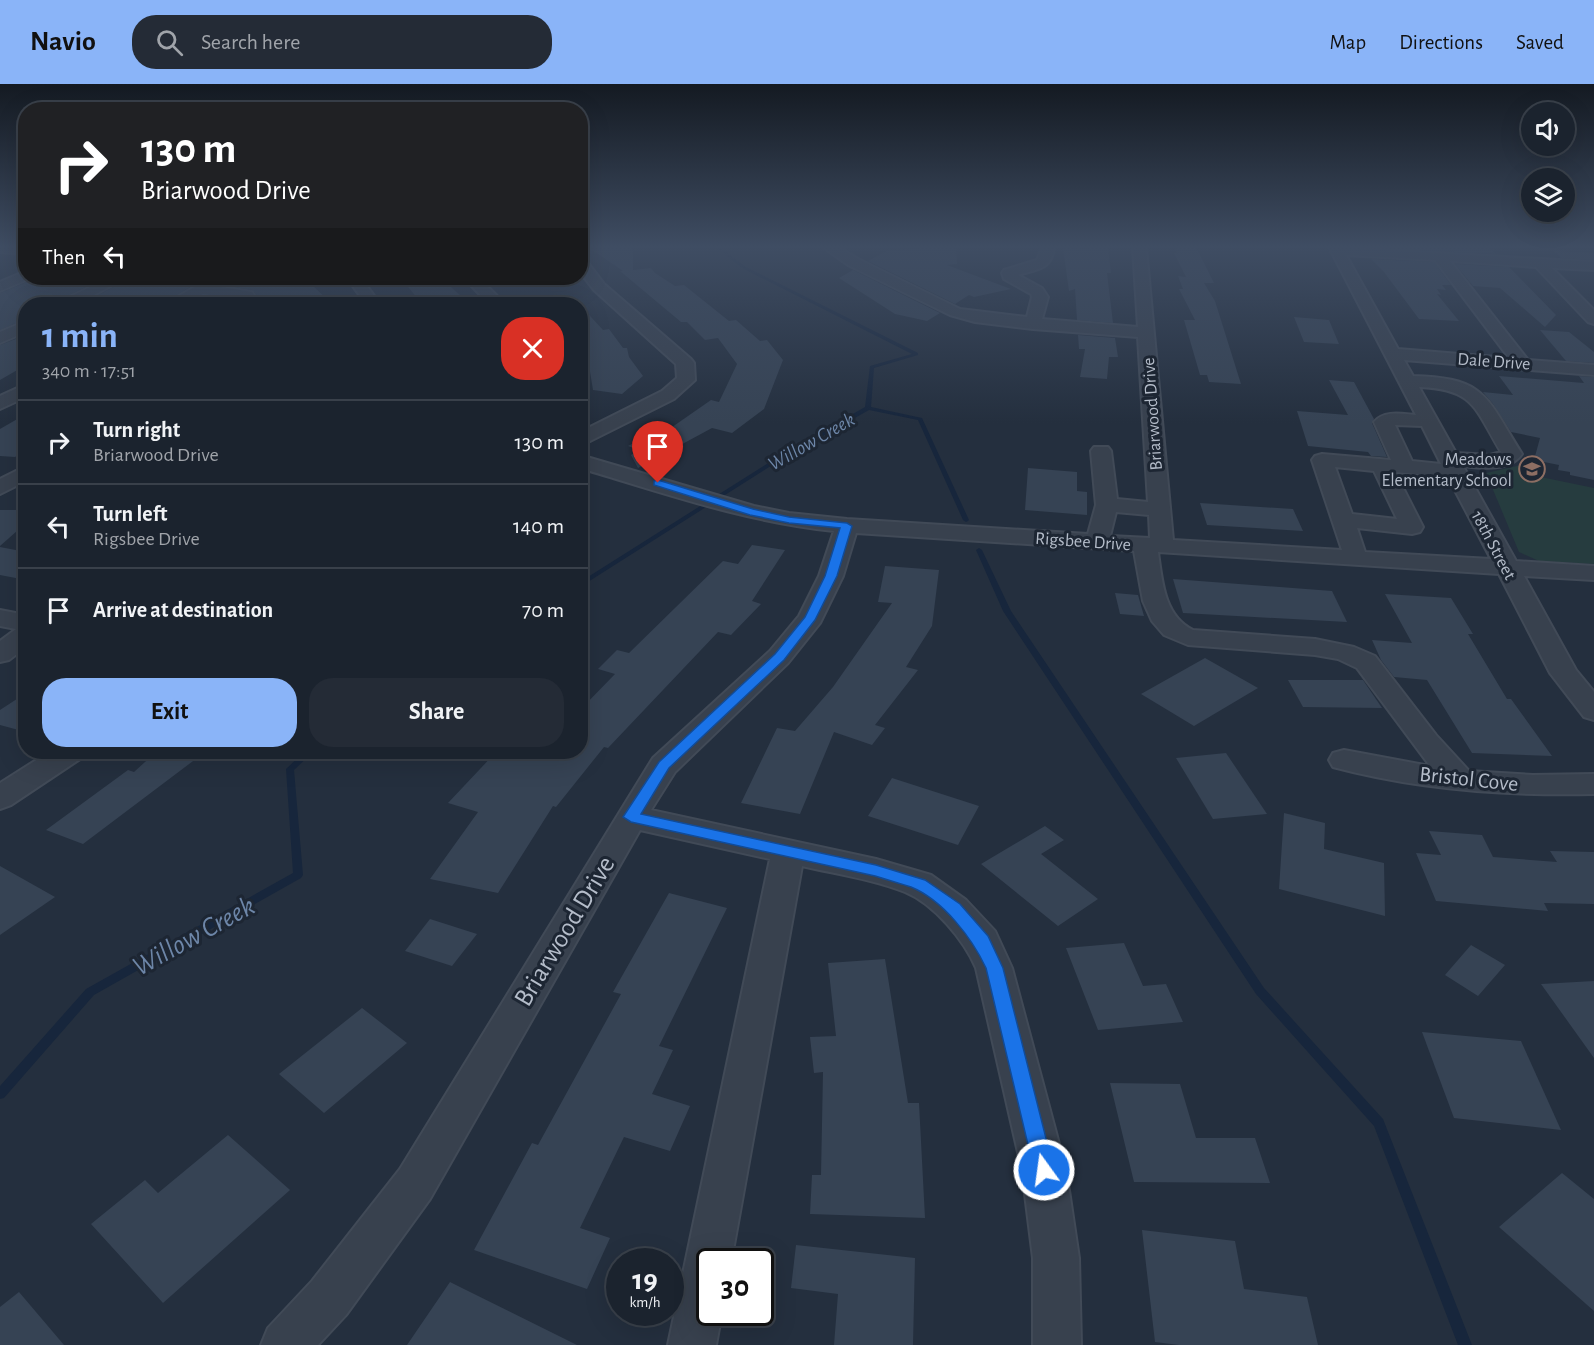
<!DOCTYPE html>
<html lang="en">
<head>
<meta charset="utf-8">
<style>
  :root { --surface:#1b232e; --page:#242b36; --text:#f1f3f6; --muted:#a0a4aa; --line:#39404a; --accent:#8ab4f8 }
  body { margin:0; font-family:"Alegreya Sans",sans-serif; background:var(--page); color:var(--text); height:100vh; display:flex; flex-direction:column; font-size:22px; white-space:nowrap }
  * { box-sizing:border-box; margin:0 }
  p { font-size:20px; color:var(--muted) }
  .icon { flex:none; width:33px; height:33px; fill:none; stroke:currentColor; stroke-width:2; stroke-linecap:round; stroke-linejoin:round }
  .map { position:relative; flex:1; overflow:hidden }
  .details { position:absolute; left:18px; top:213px; width:570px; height:462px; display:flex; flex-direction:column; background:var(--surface); border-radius:24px; box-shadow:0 6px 24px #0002,0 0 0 2px var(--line) }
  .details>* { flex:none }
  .hud { position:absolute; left:18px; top:18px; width:570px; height:183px; border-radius:24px; box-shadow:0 6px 24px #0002,0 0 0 2px var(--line); background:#202124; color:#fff; overflow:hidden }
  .controls { position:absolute; left:1521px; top:18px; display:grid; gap:12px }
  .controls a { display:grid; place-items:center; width:54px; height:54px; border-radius:50%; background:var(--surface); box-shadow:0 6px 24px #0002,0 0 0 2px var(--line); font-size:30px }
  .speed { position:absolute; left:606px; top:1164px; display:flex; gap:12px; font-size:30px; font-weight:700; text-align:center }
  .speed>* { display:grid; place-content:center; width:78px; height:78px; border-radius:50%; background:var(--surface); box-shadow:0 6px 24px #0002,0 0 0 2px var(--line); line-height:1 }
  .speed small { font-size:15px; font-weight:400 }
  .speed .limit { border:3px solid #111; border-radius:9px; background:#fff; color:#111 }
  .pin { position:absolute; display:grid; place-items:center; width:51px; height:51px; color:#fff; margin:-62px -26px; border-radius:50% 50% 50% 0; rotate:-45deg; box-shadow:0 0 6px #0007 }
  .pin .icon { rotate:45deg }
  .me { position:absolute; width:66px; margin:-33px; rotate:346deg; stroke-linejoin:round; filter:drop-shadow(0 0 4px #0008) }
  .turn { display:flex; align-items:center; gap:21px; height:126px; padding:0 24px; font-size:27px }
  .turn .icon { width:78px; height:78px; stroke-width:2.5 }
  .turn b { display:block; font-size:42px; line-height:51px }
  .then { display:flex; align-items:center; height:57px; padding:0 24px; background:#0003; gap:12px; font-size:22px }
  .round { display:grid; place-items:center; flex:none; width:63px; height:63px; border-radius:24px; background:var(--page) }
  .summary { display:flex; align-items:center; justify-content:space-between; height:102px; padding:0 24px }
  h1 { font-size:36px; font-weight:700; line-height:45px; color:var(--accent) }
  .primary-button { display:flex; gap:12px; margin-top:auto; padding:12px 24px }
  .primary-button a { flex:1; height:69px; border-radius:24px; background:var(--accent); color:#111; font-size:24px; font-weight:700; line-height:69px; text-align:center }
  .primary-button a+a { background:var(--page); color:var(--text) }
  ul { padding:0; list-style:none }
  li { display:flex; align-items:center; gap:18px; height:84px; padding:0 24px; border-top:2px solid var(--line) }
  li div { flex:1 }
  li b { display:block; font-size:22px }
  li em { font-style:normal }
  header { display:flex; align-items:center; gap:36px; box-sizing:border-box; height:84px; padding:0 30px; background:var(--accent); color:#111 }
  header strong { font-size:28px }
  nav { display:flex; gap:33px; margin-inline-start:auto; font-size:21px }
  .search { width:420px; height:54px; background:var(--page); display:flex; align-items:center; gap:15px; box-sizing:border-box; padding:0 21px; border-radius:24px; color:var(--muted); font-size:22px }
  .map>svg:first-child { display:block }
</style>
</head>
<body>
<header>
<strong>Navio</strong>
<div class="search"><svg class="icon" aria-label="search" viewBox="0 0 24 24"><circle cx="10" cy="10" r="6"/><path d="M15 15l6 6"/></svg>Search here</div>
<nav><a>Map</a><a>Directions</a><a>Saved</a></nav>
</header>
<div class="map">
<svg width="1594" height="1261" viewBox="0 0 1594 1261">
  <rect width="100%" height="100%" fill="#242f3e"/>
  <polygon fill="#263c3f" points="1535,378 1543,380 1536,392 1594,404 1594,480 1539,477 1519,468 1486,389"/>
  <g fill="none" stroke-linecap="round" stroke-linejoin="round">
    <g fill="#17263c" fill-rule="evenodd">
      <polygon points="716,163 720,163 744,182 918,269 918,271 874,284 871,323 922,334 969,436 968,437 966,438 963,436 918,336 869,326 777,378 580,503 580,498 773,376 865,323 870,282 912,270 742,184"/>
      <polygon points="979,464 982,466 1011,527 1264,904 1383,1035 1472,1261 1458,1261 1374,1042 1256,910 1003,527 976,466"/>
      <polygon points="304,668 313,668 294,686 303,791 301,794 94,911 4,1014 0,1015 0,1002 86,905 293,789 286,685"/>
    </g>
  </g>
  <g fill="#364354">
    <polygon points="588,163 633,163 633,186 651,184 655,189 675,202 684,201 729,237 736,236 760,257 767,256 783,276 764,325 732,349 712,344 638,384 631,371 639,366 628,362 659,346 665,348 711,316 719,318 737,280 718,254 705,256 687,238 681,238 620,187 623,187"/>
    <polygon points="938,163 956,163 957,180 947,181 1011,205 974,213 969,211 955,220 868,177 886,167"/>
    <polygon points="1088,163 1108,163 1111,189 1107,189 1113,239 1077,236 1075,205 1069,207 1063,164 1089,165"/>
    <polygon points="1175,163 1196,163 1214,199 1204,199 1215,217 1241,300 1209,298 1207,291 1200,291 1184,236 1195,236 1179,205 1183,205 1178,192 1186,193 1174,169 1177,169"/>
    <polygon points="1363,163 1490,164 1496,170"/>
    <polygon points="1554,167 1594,169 1594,176 1561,174"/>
    <polygon points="1371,175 1434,178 1451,201 1442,201 1446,206 1437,205 1441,211 1437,210 1459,237 1419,235 1384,188"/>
    <polygon points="1455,180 1509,183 1556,231 1545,243 1500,204 1473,202"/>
    <polygon points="853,186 940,229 927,237 895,230 839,194"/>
    <polygon points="33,194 36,194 99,196 58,217 26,220 26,235 0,246 0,209 32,196"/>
    <polygon points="254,194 312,194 312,201 332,220 302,220 299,218 286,220 279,211 259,214 252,206 221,201 226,197 244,198"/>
    <polygon points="401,194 441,194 462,213 421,219"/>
    <polygon points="159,195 201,196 163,220 85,218 125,197 152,198"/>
    <polygon points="203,212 241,217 241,219 238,220 187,220"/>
    <polygon points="580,221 603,246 609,245 623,264 627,264 629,273 643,292 622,310 593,306 587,269 580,260"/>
    <polygon points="1294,233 1329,236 1339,260 1304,258"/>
    <polygon points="1540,246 1569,248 1594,268 1594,279 1566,277"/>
    <polygon points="26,251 26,281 0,296 0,261"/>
    <polygon points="1078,251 1115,254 1118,273 1109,273 1107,295 1080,293 1085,265 1079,265"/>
    <polygon points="1499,292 1584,299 1579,292 1594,293 1594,396 1570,391 1570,388 1558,386 1559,381 1534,376 1540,354 1511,348 1493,320 1483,308 1513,311"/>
    <polygon points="1329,296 1354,298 1374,335 1372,339 1387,373 1371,372 1368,368 1308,362 1297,327 1348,331"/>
    <polygon points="26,330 26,366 15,373 0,372 0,345"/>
    <polygon points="1028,384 1077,388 1077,407 1087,408 1087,431 1025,426"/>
    <polygon points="1200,419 1293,425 1303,447 1207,441"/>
    <polygon points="0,426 26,426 26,439 0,462"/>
    <polygon points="752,461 785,466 752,517 761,520 731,551 718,548 608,664 604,663 556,723 553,722 498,809 430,795 478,728 448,719 496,668 580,668 580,626 615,590 598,585 617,566 629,569 723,477 738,480"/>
    <polygon points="0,463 26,468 26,496 0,491"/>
    <polygon points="885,482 939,486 932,542 906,583 918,586 875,641 885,644 872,661 834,648 800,730 741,719 777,644 795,647 833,603 892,519 878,518"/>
    <polygon points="1173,495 1332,507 1347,538 1183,529"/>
    <polygon points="1115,509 1138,511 1144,532 1120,530"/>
    <polygon points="1385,510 1451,514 1473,550 1468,550 1507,615 1511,615 1552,672 1472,669 1427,596 1394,593 1381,576 1372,556 1412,559"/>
    <polygon points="1205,574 1258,604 1194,642 1141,610"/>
    <polygon points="1288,596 1363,596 1382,624 1303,623"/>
    <polygon points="26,609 26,648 0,641 0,626"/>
    <polygon points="156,668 205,668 83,760 46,746 128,686 134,688"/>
    <polygon points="1226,669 1267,730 1213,735 1176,674"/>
    <polygon points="892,694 979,722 958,761 868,732"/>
    <polygon points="1284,729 1325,739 1324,765 1384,779 1385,832 1279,805"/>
    <polygon points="1045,742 1064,756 1041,770 1098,815 1058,842 981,780"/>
    <polygon points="1429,747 1482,751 1493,773 1557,778 1550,767 1594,768 1594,820 1544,819 1548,827 1436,817 1416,769 1441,771"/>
    <polygon points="0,782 55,813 0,851"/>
    <polygon points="669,809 727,824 659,962 673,966 652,1010 690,1022 670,1067 624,1053 580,1144 610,1154 587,1205 474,1166 532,1059 538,1061 621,910 613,908"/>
    <polygon points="430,835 477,850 452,882 405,867"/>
    <polygon points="1124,859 1143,902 1166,900 1183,938 1098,946 1066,864"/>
    <polygon points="1471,861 1505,881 1478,912 1445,891"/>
    <polygon points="885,875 908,1019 919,1019 925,1134 810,1130 812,1091 821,1091 823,988 814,989 810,953 836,952 828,879"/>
    <polygon points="1594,897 1594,974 1541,900"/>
    <polygon points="362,924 407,959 324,1029 279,990"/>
    <polygon points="1422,948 1521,957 1561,1046 1454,1034"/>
    <polygon points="1110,999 1180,1000 1196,1054 1255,1054 1270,1099 1134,1098"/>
    <polygon points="228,1051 290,1106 163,1219 91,1140 145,1096 158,1109"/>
    <polygon points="1562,1089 1594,1115 1594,1227 1499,1143"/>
    <polygon points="1142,1146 1235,1157 1244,1205 1307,1213 1318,1261 1179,1261 1155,1258"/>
    <polygon points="796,1161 915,1174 913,1261 834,1261 838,1210 791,1204"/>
    <polygon points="450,1198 464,1205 577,1261 407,1261"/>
    <polygon points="19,1208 64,1261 0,1261 0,1223"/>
  </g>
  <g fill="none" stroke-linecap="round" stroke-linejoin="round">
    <g stroke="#414a57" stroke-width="4">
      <g id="minor">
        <polygon points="0,163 26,163 26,170 0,168"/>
        <path d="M823,163H838L858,175L960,225L1027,233L1032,213L1031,210L1004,195L1002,189L1004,186L1037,176L1042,163H1054C1052,186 1037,185 1018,191L1042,204L1048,213L1042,235L1138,243L1133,163H1146L1173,456L1342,466L1312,376L1315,372L1322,370L1391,376L1374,338C1384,326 1402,330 1416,331L1329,163L1594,178V186L1552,184L1594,226V240L1588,238L1536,183L1450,177L1528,276L1594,281V291L1404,276L1413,292C1487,294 1486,313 1522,370C1510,388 1481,384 1463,382L1516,477L1594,482V496L1524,492L1576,586L1594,608V636L1584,633L1550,589L1499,490L1158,468C1162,497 1164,532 1193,546L1315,555L1354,563L1375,572L1436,651L1469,687L1533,691L1594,690V710C1506,712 1419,706 1333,683L1329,676L1333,669L1344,666L1430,682L1357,584L1338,575L1315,571L1188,561L1164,551L1152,537L1143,517L1134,467L856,449L843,492L820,539L788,579L675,688L651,726L876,775L931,791L966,816L995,847L1012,884L1066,1086L1079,1174L1081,1261H1033V1174L1022,1086L976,884C964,856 934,820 905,808C872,795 836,790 802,782L731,1178H710V1228H722L716,1261H668L770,775L640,746L430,1115L346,1231L318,1261H261L268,1244L312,1197L400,1085L653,674L770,567L799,532L819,492L834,447C746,438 664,409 580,384V371L754,422L789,429L847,435L1088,450L1096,421L1091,367L1094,363H1108L1111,367L1117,415L1148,418L1138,253L1033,245L975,238L950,231L848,181ZM1346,171L1435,176L1509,274L1398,265ZM1419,303C1475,305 1475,325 1501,368L1490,371L1456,369ZM1395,341L1422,342L1441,380L1412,377ZM1335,383L1374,387L1397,435L1352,430ZM1395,388L1448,393L1491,475L1365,468L1357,444L1412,450L1420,448L1423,443ZM1116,428L1149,431L1150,454L1110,452Z"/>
        <polygon points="580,174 585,175 604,200 691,275 694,279 695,296 674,315 580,362 580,348 662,307 677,294 676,280 594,206 580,188"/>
        <polygon points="26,187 26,194 31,194 0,207 0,198"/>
        <polygon points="109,194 126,194 77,220 58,220 61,217"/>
        <polygon points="210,194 225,195 215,202 252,208 260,220 245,220 242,215 203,210 183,220 165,220"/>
        <polygon points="347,194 361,194 380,220 366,220"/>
        <polygon points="464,194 479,194 505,220 489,220"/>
        <polygon points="26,237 26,248 0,259 0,248"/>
        <polygon points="26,300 26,313 0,325 0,312"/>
        <polygon points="26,382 26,397 0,410 0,395"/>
        <polygon points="0,526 26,531 26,563 9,576 0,578 0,557 16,545 0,542"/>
        <polygon points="49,668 84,668 80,675 11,721 0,725 0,699"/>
      </g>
    </g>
    <use href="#minor" fill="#38414e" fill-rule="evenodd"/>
  </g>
  <linearGradient id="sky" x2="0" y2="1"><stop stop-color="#141a22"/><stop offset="0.48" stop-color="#3f4d63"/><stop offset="1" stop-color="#3f4d63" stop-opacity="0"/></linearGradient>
  <rect width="1594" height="339" fill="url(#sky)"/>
  <path fill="#1a73e8" stroke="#114b97" stroke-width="1.5" d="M658,396L753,425L789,433L847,439L852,442L837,492L815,536L784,576L669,684L641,730L876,781L925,796L960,820L988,852L1003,884L1054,1086L1051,1093L1044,1096L1037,1093L1034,1086L986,884C972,854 943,816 911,803C899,799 887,796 875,792L631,738L623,733L659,678L775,570L805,533L825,492L840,444L789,439L750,431L654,401V397Z"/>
  <defs>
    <g id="school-ring" transform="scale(1.35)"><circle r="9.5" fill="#1d2633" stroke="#8d6e63" stroke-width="1.5"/><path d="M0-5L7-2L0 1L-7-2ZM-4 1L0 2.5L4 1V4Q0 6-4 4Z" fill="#8d6e63"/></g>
  </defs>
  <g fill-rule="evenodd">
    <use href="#school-ring" x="1532" y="385"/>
  </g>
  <g text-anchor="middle" stroke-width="6" stroke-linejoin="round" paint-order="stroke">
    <g font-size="18" fill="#b4bcc9" stroke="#1d2633">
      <text transform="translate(1494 277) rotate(4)" y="6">Dale Drive</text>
      <text transform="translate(1152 330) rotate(-94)" y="6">Briarwood Drive</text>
      <text transform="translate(1083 457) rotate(4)" y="6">Rigsbee Drive</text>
      <text transform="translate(1494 461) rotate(62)" y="6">18th Street</text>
    </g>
    <g font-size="18" fill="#b4bcc9" stroke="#1d2633" text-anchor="end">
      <text x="1512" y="381">Meadows<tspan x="1512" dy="21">Elementary School</tspan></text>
    </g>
    <g font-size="20" font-style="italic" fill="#6d86a8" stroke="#1d2633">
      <text transform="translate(811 357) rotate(-30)" y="7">Willow Creek</text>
    </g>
    <g font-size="22" fill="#b4bcc9" stroke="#1d2633">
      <text transform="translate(1469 694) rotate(6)" y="8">Bristol Cove</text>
    </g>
    <g font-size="27" fill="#b4bcc9" stroke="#1d2633">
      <text transform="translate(564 847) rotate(-59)" y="9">Briarwood Drive</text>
    </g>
    <g font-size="28" font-style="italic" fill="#6d86a8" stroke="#1d2633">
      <text transform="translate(193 851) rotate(-29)" y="10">Willow Creek</text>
    </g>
  </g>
</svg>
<div class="controls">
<a><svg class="icon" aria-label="sound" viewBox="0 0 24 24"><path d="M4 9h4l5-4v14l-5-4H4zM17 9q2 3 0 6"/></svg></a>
<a><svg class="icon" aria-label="layers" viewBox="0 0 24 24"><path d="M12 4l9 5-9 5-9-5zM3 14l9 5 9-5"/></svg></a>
</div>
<div class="speed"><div>19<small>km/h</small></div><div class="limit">30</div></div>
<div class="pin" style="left:658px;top:399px;background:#d93025"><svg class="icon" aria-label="arrive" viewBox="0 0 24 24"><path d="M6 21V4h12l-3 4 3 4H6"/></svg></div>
<svg class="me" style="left:1044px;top:1086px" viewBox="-20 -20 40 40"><circle r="17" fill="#1a73e8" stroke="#fff" stroke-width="3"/><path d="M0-11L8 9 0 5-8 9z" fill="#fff"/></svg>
<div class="hud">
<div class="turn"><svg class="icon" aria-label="right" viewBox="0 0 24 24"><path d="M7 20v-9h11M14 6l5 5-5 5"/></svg><div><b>130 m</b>Briarwood Drive</div></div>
<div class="then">Then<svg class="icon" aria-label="left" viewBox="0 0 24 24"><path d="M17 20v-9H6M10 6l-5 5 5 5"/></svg></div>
</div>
<section class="details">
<div class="summary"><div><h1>1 min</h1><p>340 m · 17:51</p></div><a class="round" style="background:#d93025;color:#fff"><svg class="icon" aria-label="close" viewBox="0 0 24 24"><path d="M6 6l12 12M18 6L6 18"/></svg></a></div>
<ul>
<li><svg class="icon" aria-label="right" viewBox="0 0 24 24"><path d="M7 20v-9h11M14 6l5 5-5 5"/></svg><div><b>Turn right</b><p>Briarwood Drive</p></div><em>130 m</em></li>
<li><svg class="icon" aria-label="left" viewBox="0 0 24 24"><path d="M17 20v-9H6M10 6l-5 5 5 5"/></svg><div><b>Turn left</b><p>Rigsbee Drive</p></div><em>140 m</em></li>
<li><svg class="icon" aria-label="arrive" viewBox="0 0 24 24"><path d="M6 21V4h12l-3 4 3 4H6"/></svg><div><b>Arrive at destination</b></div><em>70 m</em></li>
</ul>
<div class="primary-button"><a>Exit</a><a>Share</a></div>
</section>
</div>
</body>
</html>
